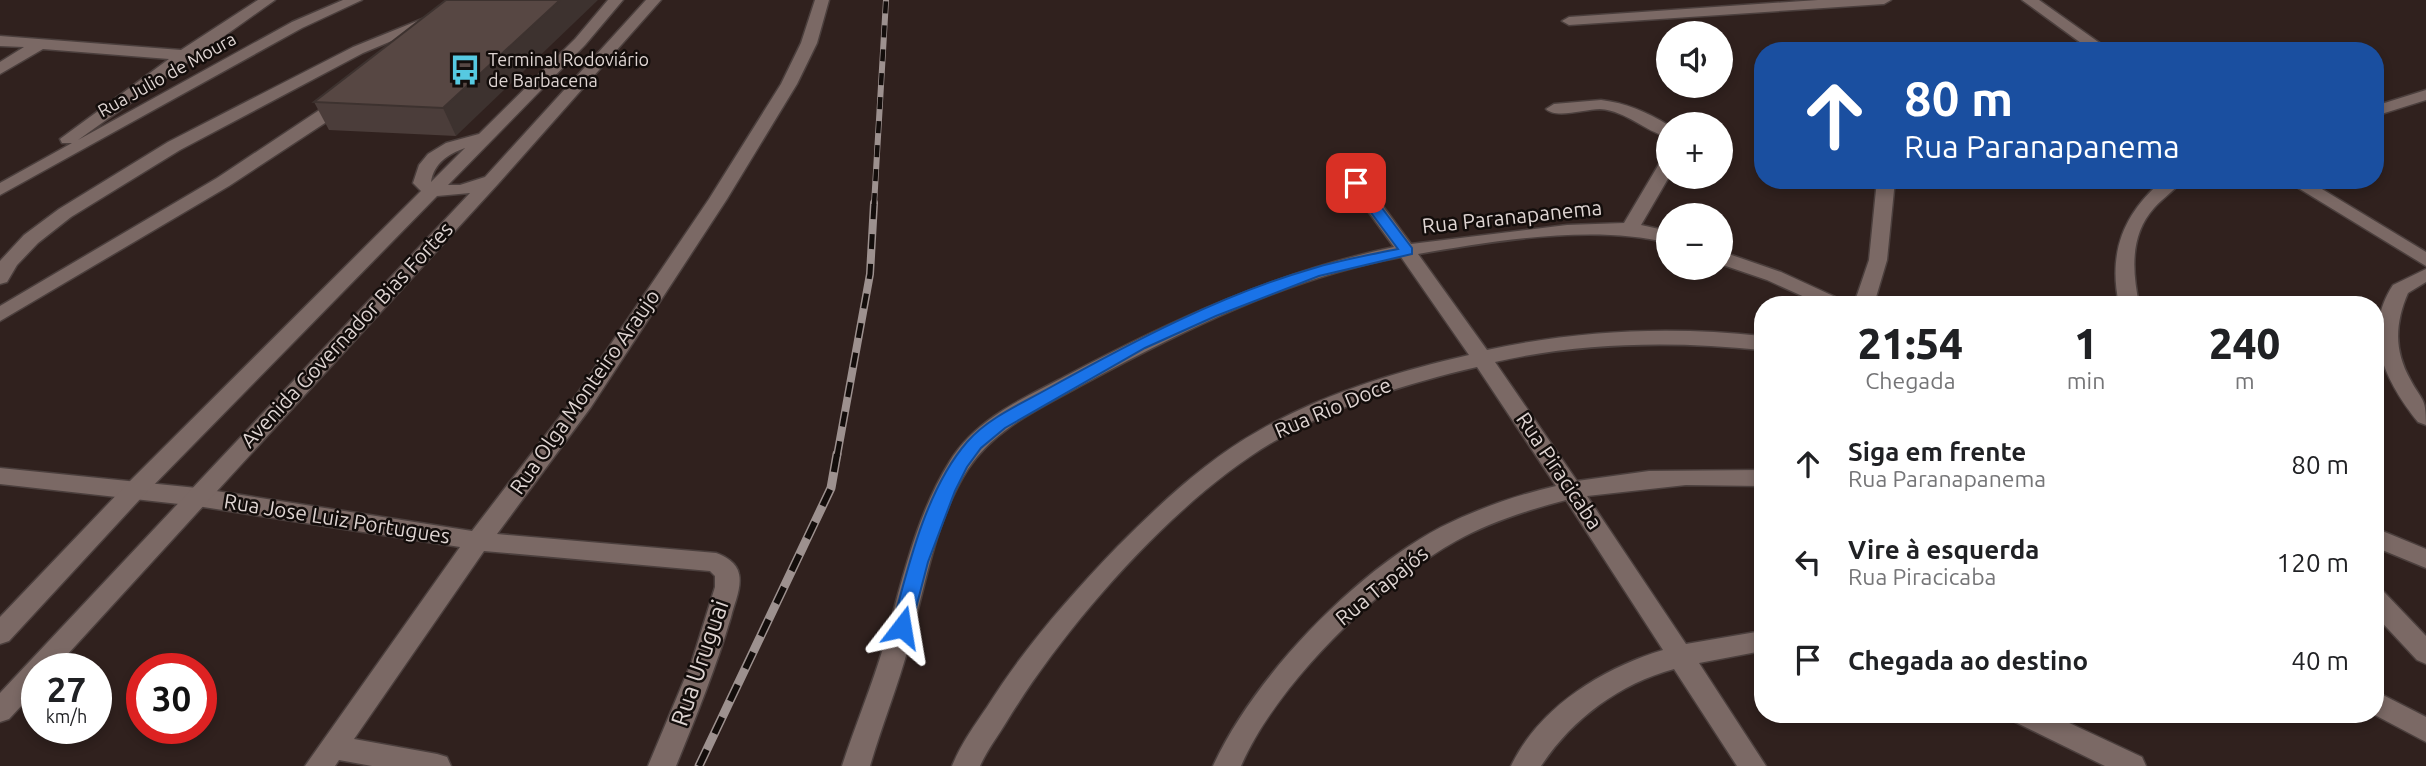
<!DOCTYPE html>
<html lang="pt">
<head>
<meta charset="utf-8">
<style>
  :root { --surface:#fff; --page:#f6f6f6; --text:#202124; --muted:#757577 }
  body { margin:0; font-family:Ubuntu,sans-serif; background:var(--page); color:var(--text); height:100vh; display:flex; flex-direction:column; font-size:26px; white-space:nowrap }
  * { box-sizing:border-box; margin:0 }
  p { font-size:23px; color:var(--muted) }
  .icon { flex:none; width:38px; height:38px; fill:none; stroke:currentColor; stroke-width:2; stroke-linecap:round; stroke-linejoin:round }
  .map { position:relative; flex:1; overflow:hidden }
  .panel { position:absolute; left:1754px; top:296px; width:630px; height:427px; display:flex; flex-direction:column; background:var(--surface); border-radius:28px; box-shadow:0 4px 10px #0003 }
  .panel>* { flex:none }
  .banner { position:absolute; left:1754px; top:42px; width:630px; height:147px; border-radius:28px; box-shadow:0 4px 10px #0003; background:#1a4fa0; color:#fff; overflow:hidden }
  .tools { position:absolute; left:1656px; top:21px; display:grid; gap:14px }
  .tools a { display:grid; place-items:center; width:77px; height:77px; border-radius:50%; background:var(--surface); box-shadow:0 4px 10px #0003; font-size:35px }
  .speed { position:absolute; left:21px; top:653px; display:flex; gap:14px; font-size:35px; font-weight:700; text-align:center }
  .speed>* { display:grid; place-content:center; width:91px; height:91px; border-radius:50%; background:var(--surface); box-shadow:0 4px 10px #0003; line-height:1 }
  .speed small { font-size:18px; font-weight:400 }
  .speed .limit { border:10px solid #d22; background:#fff; color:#111 }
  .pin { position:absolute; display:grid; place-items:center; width:60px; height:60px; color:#fff; margin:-30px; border-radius:14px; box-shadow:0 4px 10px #0006 }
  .me { position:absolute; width:77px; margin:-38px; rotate:14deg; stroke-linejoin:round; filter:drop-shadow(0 0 5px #0008) }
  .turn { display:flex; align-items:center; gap:24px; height:147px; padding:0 35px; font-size:32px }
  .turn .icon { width:91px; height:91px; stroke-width:2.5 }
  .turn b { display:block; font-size:49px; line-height:60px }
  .eta { display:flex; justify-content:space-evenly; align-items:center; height:119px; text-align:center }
  .eta b { font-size:42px; font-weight:800; line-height:49px }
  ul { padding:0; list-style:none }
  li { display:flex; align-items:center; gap:21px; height:98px; padding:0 35px }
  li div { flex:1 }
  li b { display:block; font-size:26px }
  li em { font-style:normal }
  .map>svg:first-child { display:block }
</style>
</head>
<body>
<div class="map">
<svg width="2426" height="766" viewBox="0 0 2426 766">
  <rect width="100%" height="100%" fill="#30211e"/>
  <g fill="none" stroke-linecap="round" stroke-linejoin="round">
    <g stroke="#4b3f3d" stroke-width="3">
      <g id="street">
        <polygon points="258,0 275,0 78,140 292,22 343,0 362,0 302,28 0,195 0,183 72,143 62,143 60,139 169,59 43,49 0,74 0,62 24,47 0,46 0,36 181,50"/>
        <polygon points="469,0 489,0 363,53 180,150 71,217 38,243 17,265 7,282 0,284 0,261 24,235 59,209 168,142 353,47"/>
        <path d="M815,0H829L817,43L797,84L727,199L591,407L497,534L716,553C725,556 737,563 739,574C742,588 734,604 731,617C716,668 696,717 676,766H648L692,661L715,587V576L710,571L484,551L354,739L437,754L447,757L451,766H372L339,760L335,766H305L460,547L197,506L0,484V468L197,488L472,531L575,397L709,199L781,84L801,43Z"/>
        <polygon points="1818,0 1891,0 1884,4 1569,25 1562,21 1569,17"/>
        <polygon points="2022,0 2039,0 2111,51 2092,51"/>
        <polygon points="2426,90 2426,100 2375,116 2375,106"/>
        <polygon points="345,93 353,98 331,119 229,186 0,321 0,306 217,178"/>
        <path d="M1601,100C1626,103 1647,112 1668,125V137C1644,131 1627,111 1600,109C1585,109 1556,119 1546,109L1554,104Z"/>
        <path d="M1668,159L1669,177L1641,225L1668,231V243C1593,224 1494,241 1418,254L1487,350C1578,330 1670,326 1762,336V350C1673,341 1583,342 1495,362L1577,481L1649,471L1762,470V486L1686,485L1587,496L1686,644L1762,631V651L1699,663L1766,766H1737L1674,669C1619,684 1572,719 1541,766H1511C1539,707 1603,668 1663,650L1566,500C1528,510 1490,522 1456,541C1379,584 1276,685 1241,766H1213C1254,677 1354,573 1441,527C1477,509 1517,495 1556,486L1477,367C1408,383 1334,406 1273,442C1175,500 1067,623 1007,721C998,736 987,750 980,766H952C961,744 974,726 987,707C1024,648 1069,597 1117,547C1161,503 1206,460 1260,430C1323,394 1398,371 1469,355L1401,257C1288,278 1183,330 1082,385C1041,408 995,428 968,469C935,520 925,587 909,645C898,686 882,725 870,766H842C855,726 872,686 884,645C902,583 915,517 950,461C976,419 1022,399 1064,377C1170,321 1276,272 1394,247L1347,182L1350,178H1362L1411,244L1567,225L1624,223L1659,164Z"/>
        <polygon points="1877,180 1895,180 1887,260 1874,304 1854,304 1869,260"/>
        <path d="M2163,180H2183C2175,190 2163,198 2154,208C2130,235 2132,270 2139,304H2119C2108,253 2123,214 2163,180Z"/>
        <polygon points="2285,180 2307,180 2426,252 2426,266"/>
        <polygon points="1720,251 1781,272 1842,300 1845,304 1820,304 1767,280 1720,264"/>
        <path d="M2426,269V282L2408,293C2395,323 2394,350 2410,379C2422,402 2426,396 2426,425L2418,422C2386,382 2361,334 2393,285Z"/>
        <polygon points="2375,528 2426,549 2426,568 2375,547"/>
        <polygon points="2375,589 2384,592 2426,636 2426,664 2417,660 2375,615"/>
        <polygon points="2375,691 2426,717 2426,742 2373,714"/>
        <polygon points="2011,714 2050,714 2142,757 2146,766 2105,766 2015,722"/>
      </g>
    </g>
    <g stroke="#4b3f3d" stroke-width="3">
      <path id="secondary" d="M608,0H623L585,45L448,185H460L485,177L646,0H661L498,184L55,668H37V689L9,719L0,722V693L470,193L437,196L142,497L9,641L0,644V617L126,485L421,191L413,183L419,165L428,154L446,143L479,134L575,39ZM465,148L431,182C434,163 448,154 465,148Z"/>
    </g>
    <use href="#street" fill="#7b6965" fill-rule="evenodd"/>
    <use href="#secondary" fill="#7b6965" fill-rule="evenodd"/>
    <g stroke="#9d918f" stroke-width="6">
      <polyline id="rail-far2" points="874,205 886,0"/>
    </g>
    <g stroke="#9d918f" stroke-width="8">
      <polyline id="rail-far1" points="837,456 870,274 874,203"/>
    </g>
    <g stroke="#9d918f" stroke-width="9">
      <polyline id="rail" points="699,766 831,488 837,454"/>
    </g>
    <use href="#rail-far2" stroke="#130d0b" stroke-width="4.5" stroke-dasharray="12" stroke-linecap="butt"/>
    <use href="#rail-far1" stroke="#130d0b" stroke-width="5" stroke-dasharray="15" stroke-linecap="butt"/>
    <use href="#rail" stroke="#130d0b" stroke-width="6" stroke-dasharray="18" stroke-linecap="butt"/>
  </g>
  <polygon fill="#4b3d3a" points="446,0 456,136 329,130 314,102"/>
  <polygon fill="#3d322f" points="560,0 598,0 456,136 443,108"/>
  <polygon fill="#574743" stroke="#3d322f" stroke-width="2" points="446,0 560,0 443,108 314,102"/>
  <path fill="#1a73e8" stroke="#114b97" stroke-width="2" d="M1356,179L1361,180L1412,248V254L1319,276L1216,316L1145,348L1005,428L981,448L967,467L955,491L928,562L911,627L909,632L902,635L895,632L892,627C908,567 926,489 967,442C989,417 1023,403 1051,387C1132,342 1221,295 1311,269C1339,260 1369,255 1398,249L1349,183Z"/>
  <defs>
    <g id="bus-bare" transform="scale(2.415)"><path d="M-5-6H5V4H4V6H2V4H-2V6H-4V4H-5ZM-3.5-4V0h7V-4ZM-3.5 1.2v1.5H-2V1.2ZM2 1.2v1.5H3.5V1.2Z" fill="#56c9e1" stroke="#130d0b" stroke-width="2.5" paint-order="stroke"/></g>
  </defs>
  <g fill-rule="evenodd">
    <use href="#bus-bare" x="465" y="70"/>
  </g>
  <g text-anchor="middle" stroke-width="5" stroke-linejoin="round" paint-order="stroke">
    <g font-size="18" fill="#ded4d2" stroke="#130d0b" text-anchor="start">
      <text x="488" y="66">Terminal Rodoviário<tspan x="488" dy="21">de Barbacena</tspan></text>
    </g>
    <g font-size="18" fill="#ded4d2" stroke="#130d0b">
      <text transform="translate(167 75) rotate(-29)" y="6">Rua Julio de Moura</text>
    </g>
    <g font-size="21" fill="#ded4d2" stroke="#130d0b">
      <text transform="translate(1512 217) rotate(-6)" y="7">Rua Paranapanema</text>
      <text transform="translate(347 335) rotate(-47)" y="7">Avenida Governador Bias Fortes</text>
      <text transform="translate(585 392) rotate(-55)" y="7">Rua Olga Monteiro Araujo</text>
      <text transform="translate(1333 408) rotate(-23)" y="7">Rua Rio Doce</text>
      <text transform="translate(1559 471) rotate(56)" y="7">Rua Piracicaba</text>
      <text transform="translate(337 519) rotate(9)" y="7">Rua Jose Luiz Portugues</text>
      <text transform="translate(1382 586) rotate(-39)" y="7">Rua Tapajós</text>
    </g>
    <g font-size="24" fill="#ded4d2" stroke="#130d0b">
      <text transform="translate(700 663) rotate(-71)" y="8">Rua Uruguai</text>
    </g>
  </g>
</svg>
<div class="tools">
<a><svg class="icon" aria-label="sound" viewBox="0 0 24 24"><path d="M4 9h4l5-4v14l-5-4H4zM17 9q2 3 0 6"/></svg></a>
<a>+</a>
<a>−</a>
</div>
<div class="speed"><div>27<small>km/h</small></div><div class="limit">30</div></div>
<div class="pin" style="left:1356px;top:183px;background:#d93025"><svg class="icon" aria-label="arrive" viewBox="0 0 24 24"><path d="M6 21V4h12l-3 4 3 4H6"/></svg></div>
<svg class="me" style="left:902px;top:627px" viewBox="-20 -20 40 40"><path d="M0-17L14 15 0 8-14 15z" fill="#1a73e8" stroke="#fff" stroke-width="4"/></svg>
<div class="banner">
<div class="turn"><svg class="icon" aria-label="ahead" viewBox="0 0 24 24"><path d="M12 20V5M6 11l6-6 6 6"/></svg><div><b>80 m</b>Rua Paranapanema</div></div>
</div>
<section class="panel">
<div class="eta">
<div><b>21:54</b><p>Chegada</p></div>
<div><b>1</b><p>min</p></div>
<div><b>240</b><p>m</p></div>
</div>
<ul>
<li><svg class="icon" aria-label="ahead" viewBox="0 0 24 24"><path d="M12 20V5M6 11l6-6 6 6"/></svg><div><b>Siga em frente</b><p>Rua Paranapanema</p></div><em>80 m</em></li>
<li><svg class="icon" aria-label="left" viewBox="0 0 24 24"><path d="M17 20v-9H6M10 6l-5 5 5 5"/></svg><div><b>Vire à esquerda</b><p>Rua Piracicaba</p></div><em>120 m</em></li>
<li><svg class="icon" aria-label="arrive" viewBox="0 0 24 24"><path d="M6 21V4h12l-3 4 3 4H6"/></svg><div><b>Chegada ao destino</b></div><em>40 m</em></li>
</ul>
</section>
</div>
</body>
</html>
